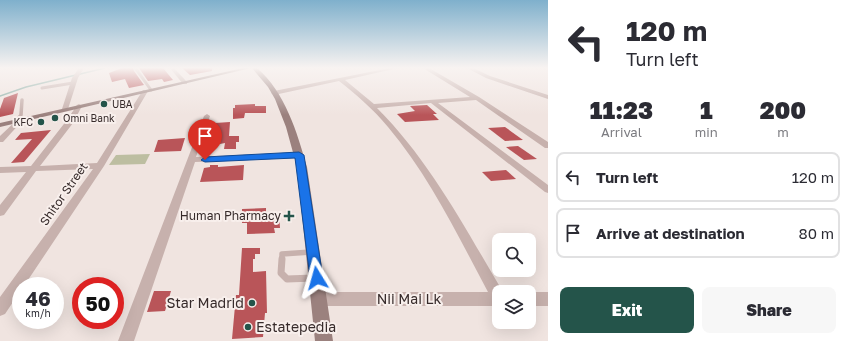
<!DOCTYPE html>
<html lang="en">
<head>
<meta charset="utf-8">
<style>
  :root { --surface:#fff; --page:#f7f7f7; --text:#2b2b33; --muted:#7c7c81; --line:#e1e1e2; --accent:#24544a }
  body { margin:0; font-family:"Golos Text",sans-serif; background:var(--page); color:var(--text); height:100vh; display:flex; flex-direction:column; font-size:15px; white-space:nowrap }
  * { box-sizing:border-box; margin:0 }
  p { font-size:13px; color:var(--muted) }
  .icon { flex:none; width:22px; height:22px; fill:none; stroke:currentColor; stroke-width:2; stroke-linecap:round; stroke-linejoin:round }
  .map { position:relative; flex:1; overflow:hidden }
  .details { display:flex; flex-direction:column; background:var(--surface); width:300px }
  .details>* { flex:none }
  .banner { background:#fff; color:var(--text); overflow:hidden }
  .tools { position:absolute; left:492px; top:233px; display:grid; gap:8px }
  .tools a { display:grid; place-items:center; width:44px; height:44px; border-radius:8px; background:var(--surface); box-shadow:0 4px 16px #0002; font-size:20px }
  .speed { position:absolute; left:12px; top:277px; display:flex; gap:8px; font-size:20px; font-weight:700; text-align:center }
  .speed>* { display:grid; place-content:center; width:52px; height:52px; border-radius:50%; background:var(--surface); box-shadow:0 4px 16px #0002; line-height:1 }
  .speed small { font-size:10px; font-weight:400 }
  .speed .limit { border:6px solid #d22; background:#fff; color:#111 }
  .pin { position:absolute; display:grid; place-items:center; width:34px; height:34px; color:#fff; margin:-41px -17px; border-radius:50% 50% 50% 0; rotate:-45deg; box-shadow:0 0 4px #0007 }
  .pin .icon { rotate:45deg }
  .me { position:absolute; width:44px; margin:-22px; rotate:352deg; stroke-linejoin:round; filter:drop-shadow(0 0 3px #0008) }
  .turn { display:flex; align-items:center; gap:14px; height:84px; padding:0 12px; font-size:18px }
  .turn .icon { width:52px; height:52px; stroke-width:2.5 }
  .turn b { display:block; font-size:28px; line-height:34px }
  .eta { display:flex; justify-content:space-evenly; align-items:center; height:68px; text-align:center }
  .eta b { font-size:24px; font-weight:800; line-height:28px }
  .primary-button { display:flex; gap:8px; margin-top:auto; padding:8px 12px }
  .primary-button a { flex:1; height:46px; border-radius:8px; background:var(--accent); color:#fff; font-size:16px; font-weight:800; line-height:46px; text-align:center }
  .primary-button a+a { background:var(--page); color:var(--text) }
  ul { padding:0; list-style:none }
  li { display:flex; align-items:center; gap:12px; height:50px; margin:0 8px 6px; padding:0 4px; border:2px solid var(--line); border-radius:8px }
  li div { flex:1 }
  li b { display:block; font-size:15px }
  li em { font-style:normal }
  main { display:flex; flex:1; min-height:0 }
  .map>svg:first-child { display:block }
</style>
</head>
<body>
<main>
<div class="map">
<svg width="548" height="341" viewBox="0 0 548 341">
  <rect width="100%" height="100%" fill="#f0e4e0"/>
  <polygon fill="#bdbea1" points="150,154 145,164 109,165 116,155"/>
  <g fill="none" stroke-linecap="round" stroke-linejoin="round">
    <polyline stroke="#82aaa1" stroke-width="1.5" points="0,96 26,87 105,68"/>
  </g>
  <g fill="#b95559">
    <polygon points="122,68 133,68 134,71 144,85 129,88 125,79 112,82 109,73"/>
    <polygon points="139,68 163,68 173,80 164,82 162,79 148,81"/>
    <polygon points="182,68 212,68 212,71 190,75"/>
    <polygon points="18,93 13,114 0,117 0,109 4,98"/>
    <polygon points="255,104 255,106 266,106 266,113 245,113 244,118 233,119 233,108 235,108 235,105"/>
    <polygon points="427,105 437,114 433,114 439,120 405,122 397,114 415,111 410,106"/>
    <polygon points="230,122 229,136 239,136 239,142 236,142 236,149 224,149 225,143 220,144 221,133 212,133 214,125 215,123"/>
    <polygon points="505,127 523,140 505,141 488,128"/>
    <polygon points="51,130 24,162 11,163 32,139 15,140 21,133"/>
    <polygon points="185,138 181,151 154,152 158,140"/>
    <polygon points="518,146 537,159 524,160 506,147"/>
    <polygon points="210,165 218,165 218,167 244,165 243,180 200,182 204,168 210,167"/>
    <polygon points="506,170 516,179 491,181 482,172"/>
    <polygon points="266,208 266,215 279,214 280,228 274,228 275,233 247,234 247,223 242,223 242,209"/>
    <polygon points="242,248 260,248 260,254 255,254 255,259 253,259 253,272 266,271 267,313 265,313 263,337 232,339 236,295 239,295"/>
    <polygon points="154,291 171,291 165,311 147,312"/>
  </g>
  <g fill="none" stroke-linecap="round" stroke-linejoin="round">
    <g stroke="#c7b1ad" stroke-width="3">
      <polyline points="136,69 151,90"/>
      <polyline points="42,88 73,83"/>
    </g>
    <polyline stroke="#c7b1ad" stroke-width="3.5" points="16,121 21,115 22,100"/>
    <polyline stroke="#c7b1ad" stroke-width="5.5" points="282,260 282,254 311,252"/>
    <polyline stroke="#c7b1ad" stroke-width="7" points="282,259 281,273 287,279 314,278"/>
    <g fill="#c7b1ad" fill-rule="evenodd">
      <polygon points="79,68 84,68 78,78 68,109 67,110 63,110 62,109 72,78"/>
      <polygon points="170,68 174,68 187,82 187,84 183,84"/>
      <path d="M390,68H398L345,80L374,104L470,97L423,68H429L479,97L548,142V148H545L476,100L438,103L548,185V193L545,192L431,103L377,108C430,161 465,228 503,292H499V306H319L314,304L312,299L314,294L319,292H488C458,236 430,177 388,127C374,110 357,95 339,81L274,95L271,93L274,91Z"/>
      <polygon points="467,68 473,68 490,76 548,95 548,99 486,78"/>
      <polygon points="143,90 148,91 104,166 24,286 21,286 21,290 5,314 0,316 0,297 93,169 36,171 4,215 0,216 0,205 26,172 0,173 0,167 31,166 67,120 77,105 79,104 82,106 73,123 40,166 97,163"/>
      <polygon points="207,114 210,116 196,157 299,152 303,155 299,158 195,162 134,341 118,341 204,116"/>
      <polygon points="20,118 22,119 22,121 3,142 0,142 0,136 18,119"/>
      <rect x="529" y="292" width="19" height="14"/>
    </g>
    <g fill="#9b817e" fill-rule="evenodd">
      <polygon points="243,68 251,68 0,127 0,123"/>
      <path d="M252,68H257C285,92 297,132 307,167L333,341H315L297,167L286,127L275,99L268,87Z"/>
    </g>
  </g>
  <linearGradient id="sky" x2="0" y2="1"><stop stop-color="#7fb0cc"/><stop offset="0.59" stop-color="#f8f3f1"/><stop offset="1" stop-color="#f8f3f1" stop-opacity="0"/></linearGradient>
  <rect width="548" height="115" fill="url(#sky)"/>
  <polygon fill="#1a73e8" stroke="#114b97" points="299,152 304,155 323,278 321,283 317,284 312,283 310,278 295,158 205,162 201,160 205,157"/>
  <g fill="#24544a" stroke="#f8efec" stroke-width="1.5">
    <circle cx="104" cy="104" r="4"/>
    <circle cx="55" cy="118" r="4"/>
    <circle cx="41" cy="122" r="4"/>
    <path d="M287 210h4v4h4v4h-4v4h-4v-4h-4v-4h4z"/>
    <circle cx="252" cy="303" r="4"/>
    <circle cx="248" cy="327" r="4"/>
  </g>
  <g text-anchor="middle" stroke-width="4" stroke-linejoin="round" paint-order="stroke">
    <g font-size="10" fill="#372b2b" stroke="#f8efec" text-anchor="start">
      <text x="112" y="108">UBA</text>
      <text x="63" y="122">Omni Bank</text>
      <text x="33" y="126" text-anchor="end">KFC</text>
    </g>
    <g font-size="12" fill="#372b2b" stroke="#f8efec">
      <text transform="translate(64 194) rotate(-55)" y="4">Shitor Street</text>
    </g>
    <g font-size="12" fill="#372b2b" stroke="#f8efec" text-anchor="end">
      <text x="281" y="220">Human Pharmacy</text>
    </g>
    <g font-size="14" fill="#372b2b" stroke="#f8efec">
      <text x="409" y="304">Nii Mai Lk</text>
    </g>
    <g font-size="14" fill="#372b2b" stroke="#f8efec" text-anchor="end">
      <text x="244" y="308">Star Madrid</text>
      <text x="256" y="332" text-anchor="start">Estatepedia</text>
    </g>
  </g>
</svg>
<div class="tools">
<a><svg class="icon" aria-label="search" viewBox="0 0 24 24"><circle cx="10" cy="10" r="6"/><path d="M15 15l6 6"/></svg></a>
<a><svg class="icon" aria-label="layers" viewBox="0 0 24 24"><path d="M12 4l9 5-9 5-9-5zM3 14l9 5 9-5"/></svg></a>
</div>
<div class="speed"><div>46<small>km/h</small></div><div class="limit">50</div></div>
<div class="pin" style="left:205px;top:160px;background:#d93025"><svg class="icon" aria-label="arrive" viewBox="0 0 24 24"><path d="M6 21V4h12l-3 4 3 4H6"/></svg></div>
<svg class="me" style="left:317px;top:278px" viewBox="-20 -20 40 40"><path d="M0-17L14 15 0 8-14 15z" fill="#1a73e8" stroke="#fff" stroke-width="4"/></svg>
</div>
<section class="details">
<div class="banner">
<div class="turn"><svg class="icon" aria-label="left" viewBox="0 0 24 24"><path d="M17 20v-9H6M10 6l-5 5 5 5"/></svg><div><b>120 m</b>Turn left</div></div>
</div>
<div class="eta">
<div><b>11:23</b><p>Arrival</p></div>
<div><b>1</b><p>min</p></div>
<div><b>200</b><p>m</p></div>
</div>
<ul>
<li><svg class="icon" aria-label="left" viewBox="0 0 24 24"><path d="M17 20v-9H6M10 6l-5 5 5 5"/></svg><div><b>Turn left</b></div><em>120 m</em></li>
<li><svg class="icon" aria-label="arrive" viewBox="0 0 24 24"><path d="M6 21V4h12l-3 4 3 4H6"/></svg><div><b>Arrive at destination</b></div><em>80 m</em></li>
</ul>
<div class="primary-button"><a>Exit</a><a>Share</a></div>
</section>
</main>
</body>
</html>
